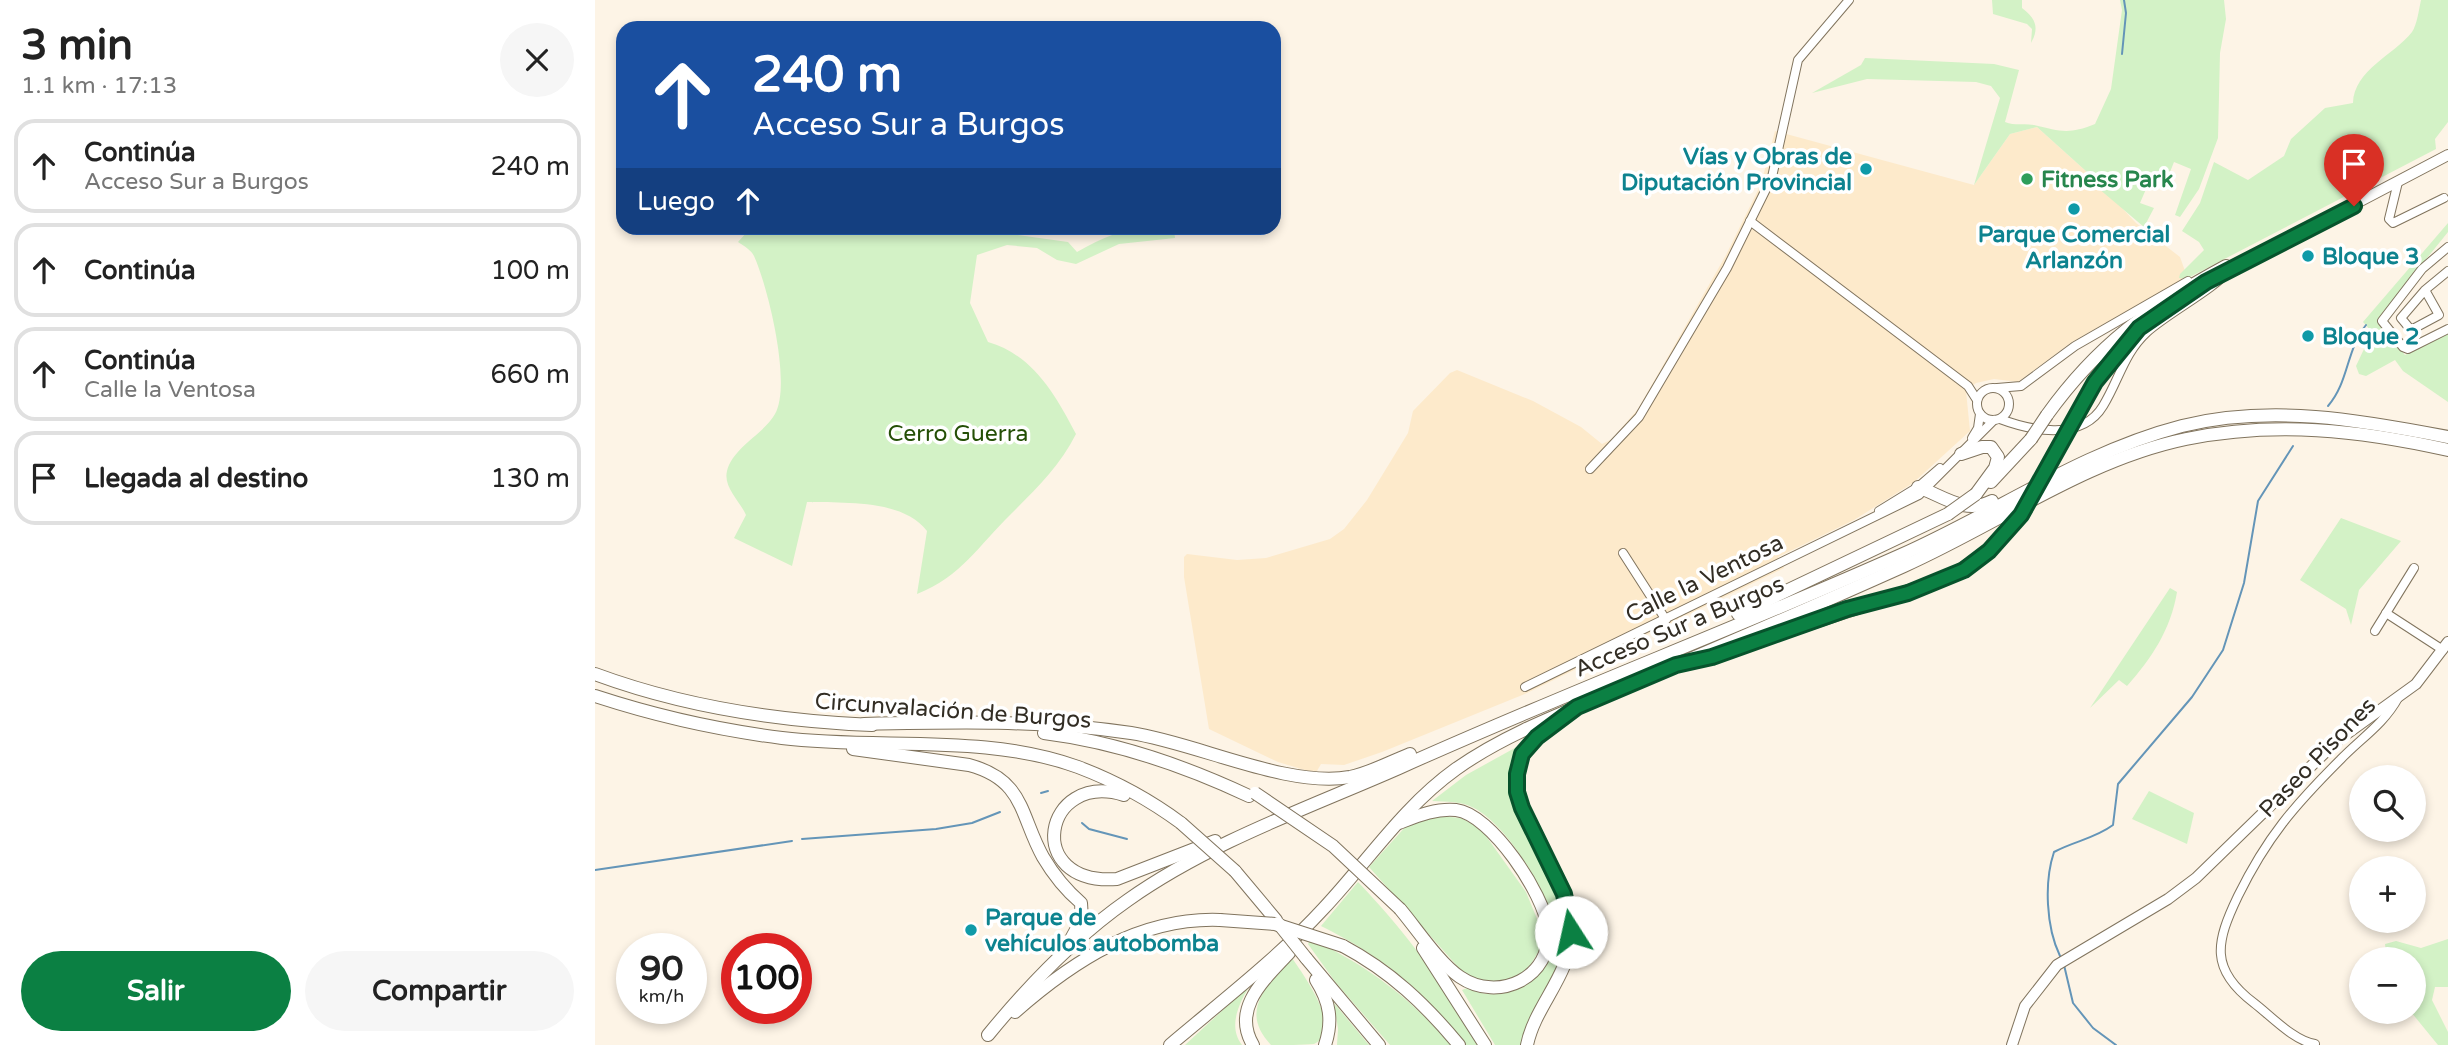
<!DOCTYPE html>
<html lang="es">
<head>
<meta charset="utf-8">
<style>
  :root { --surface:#fff; --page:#f6f6f6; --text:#222; --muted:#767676; --line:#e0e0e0; --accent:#0b8043 }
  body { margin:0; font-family:"Varela Round",sans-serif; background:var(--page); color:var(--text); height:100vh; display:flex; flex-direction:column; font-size:26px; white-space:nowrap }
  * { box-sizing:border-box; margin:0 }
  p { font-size:23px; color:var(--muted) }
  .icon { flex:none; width:38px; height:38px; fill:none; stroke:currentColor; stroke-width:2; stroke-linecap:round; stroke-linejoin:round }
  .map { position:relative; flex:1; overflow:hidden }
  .sheet { display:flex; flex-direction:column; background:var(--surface); width:595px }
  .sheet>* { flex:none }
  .guide { position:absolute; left:21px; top:21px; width:665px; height:214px; border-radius:21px; box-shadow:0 4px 10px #0003; background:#1a4fa0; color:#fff; overflow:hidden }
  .fabs { position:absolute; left:1754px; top:765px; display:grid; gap:14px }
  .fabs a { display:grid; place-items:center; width:77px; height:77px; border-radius:50%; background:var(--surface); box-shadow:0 4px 10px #0003; font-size:35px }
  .speed { position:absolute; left:21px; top:933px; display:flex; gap:14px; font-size:35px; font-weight:700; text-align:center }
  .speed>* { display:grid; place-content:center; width:91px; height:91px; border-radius:50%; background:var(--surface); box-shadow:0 4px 10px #0003; line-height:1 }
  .speed small { font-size:18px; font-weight:400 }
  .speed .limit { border:10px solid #d22; background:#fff; color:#111 }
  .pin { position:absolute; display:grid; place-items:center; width:60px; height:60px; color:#fff; margin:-72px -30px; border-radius:50% 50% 50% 0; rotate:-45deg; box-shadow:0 0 7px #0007 }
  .pin .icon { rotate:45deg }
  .me { position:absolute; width:77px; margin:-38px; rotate:350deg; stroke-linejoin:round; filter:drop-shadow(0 0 5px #0008) }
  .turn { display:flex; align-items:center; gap:24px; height:147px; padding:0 21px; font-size:32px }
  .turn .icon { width:91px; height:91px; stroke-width:2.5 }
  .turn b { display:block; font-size:49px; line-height:60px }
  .then { display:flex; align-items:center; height:66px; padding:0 21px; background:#0003; gap:14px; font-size:26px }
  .round { display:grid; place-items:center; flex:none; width:74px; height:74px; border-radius:37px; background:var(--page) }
  .head { display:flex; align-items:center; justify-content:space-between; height:119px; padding:0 21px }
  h1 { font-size:42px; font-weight:800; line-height:52px }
  .action { display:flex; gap:14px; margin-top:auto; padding:14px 21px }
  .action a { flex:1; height:80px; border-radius:42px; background:var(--accent); color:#fff; font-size:28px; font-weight:800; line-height:80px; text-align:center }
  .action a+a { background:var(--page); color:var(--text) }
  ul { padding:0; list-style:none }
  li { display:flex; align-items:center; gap:21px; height:94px; margin:0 14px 10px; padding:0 7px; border:4px solid var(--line); border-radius:21px }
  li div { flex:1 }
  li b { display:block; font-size:26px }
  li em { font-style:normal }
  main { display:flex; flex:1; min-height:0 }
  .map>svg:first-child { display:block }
</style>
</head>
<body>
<main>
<section class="sheet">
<div class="head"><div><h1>3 min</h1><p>1.1 km · 17:13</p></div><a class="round"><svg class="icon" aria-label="close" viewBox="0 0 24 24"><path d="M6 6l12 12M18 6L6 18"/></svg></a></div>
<ul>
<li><svg class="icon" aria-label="ahead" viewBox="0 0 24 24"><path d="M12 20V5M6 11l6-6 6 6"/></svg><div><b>Continúa</b><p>Acceso Sur a Burgos</p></div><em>240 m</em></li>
<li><svg class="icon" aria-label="ahead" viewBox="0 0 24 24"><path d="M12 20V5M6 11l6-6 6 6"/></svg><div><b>Continúa</b></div><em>100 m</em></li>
<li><svg class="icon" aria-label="ahead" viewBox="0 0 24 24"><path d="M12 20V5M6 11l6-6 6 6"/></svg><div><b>Continúa</b><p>Calle la Ventosa</p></div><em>660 m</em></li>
<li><svg class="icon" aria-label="arrive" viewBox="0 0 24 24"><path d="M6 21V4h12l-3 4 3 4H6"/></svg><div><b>Llegada al destino</b></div><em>130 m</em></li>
</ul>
<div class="action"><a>Salir</a><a>Compartir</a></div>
</section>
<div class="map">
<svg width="1853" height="1045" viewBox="0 0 1853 1045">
  <rect width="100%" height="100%" fill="#fdf4e6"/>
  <polygon fill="#fdeacb" points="1442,127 1502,181 1541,223 1585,257 1590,271 1587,280 1477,342 1423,382 1399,379 1381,383 1371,391 1375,431 1318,483 1259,520 1183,557 1189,568 932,693 787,752 749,765 726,764 722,771 713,771 683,762 614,729 589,577 589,557 592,554 642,560 671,558 735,539 749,529 772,500 813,433 818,411 855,373 862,370 938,401 986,427 1007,444 1017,439 1043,409 1131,255 1166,184 1180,131 1379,185 1415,134"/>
  <g fill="#d3f2c6">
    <path d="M1397,0H1427V8C1440,18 1445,27 1436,43L1437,29L1432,24L1398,14Z"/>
    <path d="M1525,0H1629L1631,19L1625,53L1623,138L1604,189L1585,217L1580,215L1596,169L1579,162L1573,177L1558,173L1545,203L1559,208L1549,227L1503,188L1502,181L1442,127L1415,134L1379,185L1405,98L1396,86L1381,82L1272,79L1217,93L1266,65L1270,58L1399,64L1424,70L1410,122C1420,126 1429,123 1439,125C1465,131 1473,135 1500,124L1516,89L1527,10Z"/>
    <path d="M1826,0H1853V122L1840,139L1841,149L1591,279L1584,278L1585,274L1609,250L1604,242L1587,231L1605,203L1619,162L1653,180L1689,156L1696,139L1730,108L1758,103C1759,70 1799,55 1817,32C1822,25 1824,9 1826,0Z"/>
    <polygon points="1853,223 1853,232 1782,320 1810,355 1853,333 1853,402 1808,371 1800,360 1771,376 1764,374 1761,366 1777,332 1768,322"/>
    <path d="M163,228H319L320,230L330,228H406L408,233L473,242L482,252C512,235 544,221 579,229L580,238L524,244L481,264L462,260L442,248L412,245L382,255L375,303L393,342C438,355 460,394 481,434C465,466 441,489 416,514C383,546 367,576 322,594L332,531C308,499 248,503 212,502L197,566L139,538L151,515C145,501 128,487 132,471C138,447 169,434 180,414C197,384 173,287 159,256C156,250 149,246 143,242L152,232Z"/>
    <polygon points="1746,518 1806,541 1764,590 1756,625 1751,609 1705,580"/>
    <path d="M1575,588L1582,592C1576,629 1557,658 1532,686L1524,680L1495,708Z"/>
    <path d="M927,744C899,807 953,849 967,910C969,917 974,928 974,936C973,961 939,1020 928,1045H900L867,990L872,988C911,1008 964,978 959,930C955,894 912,825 879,808C866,801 852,802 837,801L871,775Z"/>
    <polygon points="1554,791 1599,813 1592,844 1537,819"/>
    <polygon points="844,816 866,818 886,829 931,892 947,931 947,940 945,949 936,964 921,979 894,984 871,976 774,867 812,825"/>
    <path d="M763,882C814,936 847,981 884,1045H871C829,990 788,957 726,926Z"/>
    <path d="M716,939C775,967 813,997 857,1045H795L741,983L713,944Z"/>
    <polygon points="1853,939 1853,987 1840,987 1837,1000 1853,1032 1853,1045 1843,1045 1816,1012 1818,1012 1818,959 1792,959 1790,944 1801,941 1826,948"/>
    <path d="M697,958C707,973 750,1030 719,1044C709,1045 688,1045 676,1045C643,1010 673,985 697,958Z"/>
    <path d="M656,984C645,1001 632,1026 647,1045H590Z"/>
    <polygon points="739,1003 774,1045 742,1045 743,1029"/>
  </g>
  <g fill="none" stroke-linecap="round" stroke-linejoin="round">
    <g stroke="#6495b8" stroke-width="2">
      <polyline points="1527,54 1531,13 1529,0"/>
      <path d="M1733,406C1754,382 1751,350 1771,325"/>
      <polyline points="446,793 453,791"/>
      <polyline points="487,823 494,829 532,839"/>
      <polyline points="207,839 341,829 377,823 405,812"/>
      <polyline points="0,870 197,841"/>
      <path d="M1465,956C1451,927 1449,882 1459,852C1479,841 1499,839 1518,825L1523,784L1597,697L1628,650L1649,583L1663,501L1698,446"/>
      <polyline points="1469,965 1478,1003 1498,1028 1521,1045"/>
    </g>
    <g stroke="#81745e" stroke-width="10">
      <g id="minor">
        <polyline points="1803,182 1794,219 1798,223 1849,198"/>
        <polyline points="1155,221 1373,386 1382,400"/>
        <polyline points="1853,247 1827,269 1787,321 1808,347 1813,349 1853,329"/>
        <polyline points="1830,290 1844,315 1816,330 1806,318 1830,290 1853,271"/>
        <circle cx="1398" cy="404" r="16"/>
        <polyline points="1402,388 1426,386 1480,346 1593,281"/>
        <path d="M1405,419C1437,431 1487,441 1508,406C1524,380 1529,353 1552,332C1573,313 1621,288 1634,270"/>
        <polyline points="1377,438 1383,428 1385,414"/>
        <polyline points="995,469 1044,417 1132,268 1177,177 1203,60 1254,0"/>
        <polyline points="1284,511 1323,487 1345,468"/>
        <polyline points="1028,553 1071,620"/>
        <polyline points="1791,613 1848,650"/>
        <polyline points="1780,631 1819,568"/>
        <polyline points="930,687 1324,495 1399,420"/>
        <path d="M1720,1044C1699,1041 1676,1016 1659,1003C1614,969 1621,942 1643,896C1672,837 1699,806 1745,760C1765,739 1789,724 1803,698"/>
      </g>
    </g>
    <g stroke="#81745e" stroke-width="12">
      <g id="major">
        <polyline points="1634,270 1853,155"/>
        <polyline points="1417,1045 1430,1006 1462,965 1573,899 1601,878 1742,741 1821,684 1853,642"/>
      </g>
    </g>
    <g stroke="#81745e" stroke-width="14">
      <g id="highway">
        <polyline points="1500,382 1531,341 1563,313"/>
        <path d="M1452,415C1503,344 1555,307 1631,266"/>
        <polyline points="1366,454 1387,447 1396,447 1403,457 1400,468 1381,494"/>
        <polyline points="1396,482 1436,439"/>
        <path d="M1323,487C1348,496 1370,515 1397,501"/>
        <polyline points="1143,614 1353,514"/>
        <polyline points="1138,649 1353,578 1394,551"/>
        <path d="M0,674C89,707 183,721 277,725"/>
        <path d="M0,696C61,716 123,730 187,738C284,750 390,733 483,767C520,781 555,800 586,823"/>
        <path d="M269,724C358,722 448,720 536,733C602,743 692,788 755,777C775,773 795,762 815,754"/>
        <path d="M449,733C522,742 588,765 654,796"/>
        <path d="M258,749L374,765C430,780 425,816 448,857C458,874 472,891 486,903L487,919L476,939"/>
        <path d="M529,795C448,770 427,886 522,879L620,841"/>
        <path d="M804,823C822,816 841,808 861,810C896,814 949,894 953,928C958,978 903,1003 865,977C844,963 822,929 805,909"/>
        <polyline points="640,871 681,920"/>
        <path d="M748,946C795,971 830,1004 864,1045"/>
        <polyline points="828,948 890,1045"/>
        <polyline points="711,958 784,1045"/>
        <path d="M721,980C735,1002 738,1021 730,1045"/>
        <path d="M420,1012C478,961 545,917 625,920"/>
        <path d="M393,1035C434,985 480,937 533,900C615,842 713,808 804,768C970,693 1140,629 1306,555C1401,513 1486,452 1587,426C1676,404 1765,420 1853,437"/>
        <path d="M575,1045C627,1001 683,958 729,908C773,861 808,807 861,769C916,730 984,707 1046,680C1134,643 1222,605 1309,566C1403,524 1490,460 1591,439C1680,421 1764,430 1853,450"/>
        <path d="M658,1045C636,1008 670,979 694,953"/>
        <path d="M932,1045C940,1005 977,974 976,931C974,857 866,779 962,724"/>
      </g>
    </g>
    <use href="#minor" stroke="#fff" stroke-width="8"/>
    <use href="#major" stroke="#fff" stroke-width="10"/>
    <use href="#highway" stroke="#fff" stroke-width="12"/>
    <g stroke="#81745e" stroke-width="14" stroke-linecap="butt">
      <g id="highway-bridge">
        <polyline points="1436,439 1452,415"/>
        <polyline points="1353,514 1381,494"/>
        <polyline points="1394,551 1426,515 1500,382"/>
        <polyline points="660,793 738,846 805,909"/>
        <polyline points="586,823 640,871"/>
        <polyline points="625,920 680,924 748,946"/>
        <polyline points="683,923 711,958"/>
      </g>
    </g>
    <use href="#highway-bridge" stroke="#fff" stroke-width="12"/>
  </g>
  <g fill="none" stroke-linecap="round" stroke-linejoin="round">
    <g stroke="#07532c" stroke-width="18">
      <polyline id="route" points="976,932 969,894 927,808 922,792 922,774 927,754 942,737 982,707 1081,665 1117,657 1252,609 1313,593 1369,570 1394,551 1426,515 1500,382 1544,328 1611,282 1759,206"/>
    </g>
    <use href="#route" stroke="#0b8043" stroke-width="12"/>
  </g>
  <g fill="#0f9aa8" stroke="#fff" stroke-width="2.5">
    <circle cx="1271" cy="169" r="7"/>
    <circle cx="1479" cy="209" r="7"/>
    <circle cx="1713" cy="256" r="7"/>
    <circle cx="1713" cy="336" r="7"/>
    <circle cx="376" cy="930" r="7"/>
  </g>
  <circle fill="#2e9e5b" stroke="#fff" stroke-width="2.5" cx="1432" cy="179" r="7"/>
  <g text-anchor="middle" stroke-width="7" stroke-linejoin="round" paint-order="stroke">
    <g font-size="23" font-weight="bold" fill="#0d838f" stroke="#fff" text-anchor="start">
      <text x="1257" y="164" text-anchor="end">Vías y Obras de<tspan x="1257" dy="26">Diputación Provincial</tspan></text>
      <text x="1479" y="242" text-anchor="middle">Parque Comercial<tspan x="1479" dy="26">Arlanzón</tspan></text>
      <text x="1727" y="264">Bloque 3</text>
      <text x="1727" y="344">Bloque 2</text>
      <text x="390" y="925">Parque de<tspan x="390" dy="26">vehículos autobomba</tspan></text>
    </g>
    <g font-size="23" font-weight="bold" fill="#27864d" stroke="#fff" text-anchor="start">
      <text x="1446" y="187">Fitness Park</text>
    </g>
    <g font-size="23" fill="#244f06" stroke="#fff">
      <text x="363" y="441">Cerro Guerra</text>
    </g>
    <g font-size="23" fill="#322d24" stroke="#fff">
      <text transform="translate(1109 578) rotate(-26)" y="8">Calle la Ventosa</text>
      <text transform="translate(1084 626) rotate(-23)" y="8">Acceso Sur a Burgos</text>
      <text transform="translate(358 710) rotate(4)" y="8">Circunvalación de Burgos</text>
      <text transform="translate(1722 757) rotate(-46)" y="8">Paseo Pisones</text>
    </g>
  </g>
</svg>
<div class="fabs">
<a><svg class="icon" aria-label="search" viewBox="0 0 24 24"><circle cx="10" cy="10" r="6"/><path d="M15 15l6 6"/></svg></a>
<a>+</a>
<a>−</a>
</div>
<div class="speed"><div>90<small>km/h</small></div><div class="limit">100</div></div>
<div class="pin" style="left:1759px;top:206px;background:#d93025"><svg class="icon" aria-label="arrive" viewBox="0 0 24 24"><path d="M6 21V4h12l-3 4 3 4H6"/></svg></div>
<svg class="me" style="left:976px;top:932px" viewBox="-20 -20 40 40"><circle r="19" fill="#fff"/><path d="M0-13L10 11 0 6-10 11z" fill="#0b8043"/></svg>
<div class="guide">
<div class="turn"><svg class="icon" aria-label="ahead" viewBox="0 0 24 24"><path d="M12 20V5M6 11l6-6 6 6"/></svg><div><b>240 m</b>Acceso Sur a Burgos</div></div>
<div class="then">Luego<svg class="icon" aria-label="ahead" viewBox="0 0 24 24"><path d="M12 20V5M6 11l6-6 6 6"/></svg></div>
</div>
</div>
</main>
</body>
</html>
